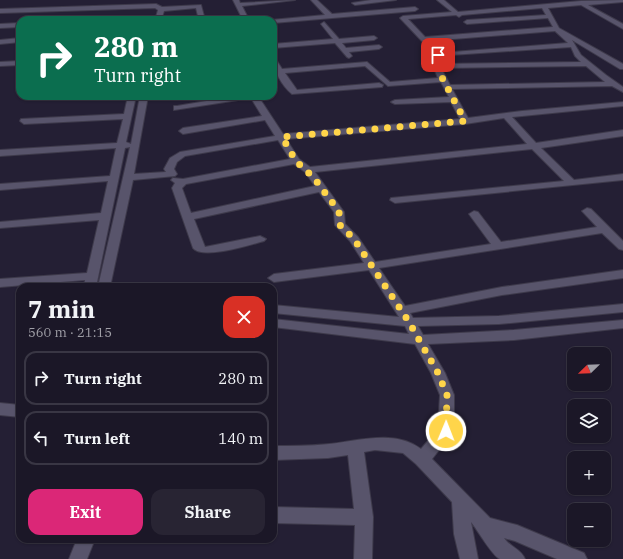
<!DOCTYPE html>
<html lang="en">
<head>
<meta charset="utf-8">
<style>
  :root { --surface:#1b1727; --page:#282433; --text:#f1f3f6; --muted:#a09fa7; --line:#393644; --accent:#db2777 }
  body { margin:0; font-family:"IBM Plex Serif",serif; background:var(--page); color:var(--text); height:100vh; display:flex; flex-direction:column; font-size:15px; white-space:nowrap }
  * { box-sizing:border-box; margin:0 }
  p { font-size:13px; color:var(--muted) }
  .icon { flex:none; width:22px; height:22px; fill:none; stroke:currentColor; stroke-width:2; stroke-linecap:round; stroke-linejoin:round }
  .map { position:relative; flex:1; overflow:hidden }
  .sheet { position:absolute; left:16px; top:283px; width:261px; height:260px; display:flex; flex-direction:column; background:var(--surface); border-radius:12px; box-shadow:0 1px 3px #0004,0 0 0 1px var(--line) }
  .sheet>* { flex:none }
  .guide { position:absolute; left:16px; top:16px; width:261px; height:84px; border-radius:12px; box-shadow:0 1px 3px #0004,0 0 0 1px var(--line); background:#0b6e4f; color:#fff; overflow:hidden }
  .needle { width:26px; rotate:247deg }
  .fabs { position:absolute; left:567px; top:347px; display:grid; gap:8px }
  .fabs a { display:grid; place-items:center; width:44px; height:44px; border-radius:8px; background:var(--surface); box-shadow:0 1px 3px #0004,0 0 0 1px var(--line); font-size:20px }
  .pin { position:absolute; display:grid; place-items:center; width:34px; height:34px; color:#fff; margin:-17px; border-radius:8px; box-shadow:0 2px 6px #0006 }
  .me { position:absolute; width:44px; margin:-22px; rotate:1deg; stroke-linejoin:round; filter:drop-shadow(0 0 3px #0008) }
  .turn { display:flex; align-items:center; gap:14px; height:84px; padding:0 12px; font-size:18px }
  .turn .icon { width:52px; height:52px; stroke-width:2.5 }
  .turn b { display:block; font-size:28px; line-height:34px }
  .round { display:grid; place-items:center; flex:none; width:42px; height:42px; border-radius:12px; background:var(--page) }
  .headline { display:flex; align-items:center; justify-content:space-between; height:68px; padding:0 12px }
  h1 { font-size:24px; font-weight:800; line-height:30px }
  .action { display:flex; gap:8px; margin-top:auto; padding:8px 12px }
  .action a { flex:1; height:46px; border-radius:12px; background:var(--accent); color:#fff; font-size:16px; font-weight:800; line-height:46px; text-align:center }
  .action a+a { background:var(--page); color:var(--text) }
  ul { padding:0; list-style:none }
  li { display:flex; align-items:center; gap:12px; height:54px; margin:0 8px 6px; padding:0 4px; border:2px solid var(--line); border-radius:12px }
  li div { flex:1 }
  li b { display:block; font-size:15px }
  li em { font-style:normal }
  .map>svg:first-child { display:block }
</style>
</head>
<body>
<div class="map">
<svg width="623" height="559" viewBox="0 0 623 559">
  <rect width="100%" height="100%" fill="#241f34"/>
  <g fill="none" stroke-linecap="round" stroke-linejoin="round">
    <g stroke="#3e3a4b" stroke-width="2">
      <g id="minor">
        <polygon points="233,0 239,0 240,3 295,0 242,6 249,20 243,20"/>
        <polygon points="311,0 317,0 332,14 415,7 418,9 415,11 273,23 273,20 271,20 325,15"/>
        <polygon points="371,0 396,0 355,5 352,3"/>
        <path d="M437,0H444L458,12L581,1L623,0V2L588,5L623,24V29L581,5L548,8L559,28L623,64V69H620L572,40L581,55L606,75L623,87V92L612,86L452,89L468,118L522,111L623,102V106L512,117L536,143L623,130V136L541,148L574,180L623,174V180L395,203L390,200L391,198L564,181L532,149L315,172L344,212L345,224L358,237L375,262L491,244L469,214L474,211L478,212L501,242L597,227L582,211L587,208L591,209L623,241V250L619,249L602,233L379,268L405,306L502,287L623,270V278L502,295L410,313L413,318L499,316L623,304V312L499,324L418,326L423,335L514,330L623,320V328L514,340L428,344L445,373L454,395V431L432,459L490,518L517,525L584,553L587,559H557L515,541L504,538C510,547 521,549 525,559C518,559 507,559 500,559C493,557 477,529 471,522L478,559H460L454,534L452,502L416,464L403,453L375,450L364,452L373,517L372,559H354L355,525L273,523V507L354,509L348,455L328,458L273,460V446C291,446 310,446 329,444C358,441 395,429 421,449L438,429L440,395L431,373L415,344L273,327V319L409,334L405,326L273,313V305L399,317L369,270L274,282L268,278L274,274L364,263L350,241L335,225L334,212L319,192L194,219L205,247L260,236L266,239L264,241C250,245 203,260 193,248L172,188L175,183L171,180L173,178L183,179L290,159L278,140L185,156L177,162L174,169L177,174L175,176L133,180L110,287H98L130,147L125,148L96,287H84L85,280L0,287V279L87,273L99,220L0,228V222L101,213L108,181L0,190V184L110,176L116,148L0,156V150L117,143L123,119L24,124L20,121L21,119L124,114L128,96H136L126,142L131,144L140,96H148L134,174L166,172L164,169L170,158L180,152L275,136L265,120L183,134L179,131L183,128L262,116L251,98L174,110V106H177L236,96H258L283,134L460,119L451,102L395,104L391,102L395,100L449,97L441,82L388,86L365,66L285,73L297,90L379,83L383,85L382,87L292,94C282,86 273,70 273,57L275,58L282,69L367,62L390,82L438,78L433,66L437,64L581,62L575,56L571,47L436,56L400,18L403,16L452,12ZM542,8L546,15L467,20L464,22L467,24L548,18L553,27L425,37L408,19L456,15L459,17L462,15ZM555,31L568,43L440,53L428,41ZM586,66L605,82L450,85L441,68ZM504,118L527,144L310,167L299,159L286,139L465,124ZM294,164L305,172L315,186L191,213L182,188L186,184Z"/>
        <polygon points="156,4 162,7 201,5 205,20 199,20 196,8 164,11 162,17 159,19 156,17 158,10 155,8 0,13 0,9"/>
        <polygon points="324,22 339,39 374,36 377,38 374,40 342,43 346,48 379,45 382,47 379,49 349,52 352,56 349,58 347,57 335,43 273,48 273,44 333,39 321,24"/>
        <polygon points="20,23 20,27 0,28 0,24"/>
        <polygon points="20,38 20,42 0,44 0,40"/>
        <polygon points="20,61 20,65 0,66 0,62"/>
        <polygon points="31,96 80,96 76,98 32,100 28,98"/>
        <polygon points="0,403 20,405 20,417 0,415"/>
        <polygon points="77,539 95,539 87,559 69,559"/>
      </g>
    </g>
    <use href="#minor" fill="#58546b" fill-rule="evenodd"/>
  </g>
  <g fill="none" stroke-linecap="round" stroke-linejoin="round">
    <polyline stroke="#ffd54a" stroke-width="7" stroke-dasharray="0 12.6" points="438,55 436,66 465,121 282,137 296,161 314,178 335,206 339,212 340,225 354,239 409,322 438,373 447,395 446,431"/>
  </g>
</svg>
<div class="fabs">
<a><svg class="needle" viewBox="-14 -14 28 28"><path d="M0-13l5 13h-10z" fill="#e53935"/><path d="M0 13l5-13h-10z" fill="#a09fa7"/></svg></a>
<a><svg class="icon" aria-label="layers" viewBox="0 0 24 24"><path d="M12 4l9 5-9 5-9-5zM3 14l9 5 9-5"/></svg></a>
<a>+</a>
<a>−</a>
</div>
<div class="pin" style="left:438px;top:55px;background:#d93025"><svg class="icon" aria-label="arrive" viewBox="0 0 24 24"><path d="M6 21V4h12l-3 4 3 4H6"/></svg></div>
<svg class="me" style="left:446px;top:431px" viewBox="-20 -20 40 40"><circle r="17" fill="#ffd54a" stroke="#fff" stroke-width="3"/><path d="M0-11L8 9 0 5-8 9z" fill="#fff"/></svg>
<div class="guide">
<div class="turn"><svg class="icon" aria-label="right" viewBox="0 0 24 24"><path d="M7 20v-9h11M14 6l5 5-5 5"/></svg><div><b>280 m</b>Turn right</div></div>
</div>
<section class="sheet">
<div class="headline"><div><h1>7 min</h1><p>560 m · 21:15</p></div><a class="round" style="background:#d93025;color:#fff"><svg class="icon" aria-label="close" viewBox="0 0 24 24"><path d="M6 6l12 12M18 6L6 18"/></svg></a></div>
<ul>
<li><svg class="icon" aria-label="right" viewBox="0 0 24 24"><path d="M7 20v-9h11M14 6l5 5-5 5"/></svg><div><b>Turn right</b></div><em>280 m</em></li>
<li><svg class="icon" aria-label="left" viewBox="0 0 24 24"><path d="M17 20v-9H6M10 6l-5 5 5 5"/></svg><div><b>Turn left</b></div><em>140 m</em></li>
</ul>
<div class="action"><a>Exit</a><a>Share</a></div>
</section>
</div>
</body>
</html>
